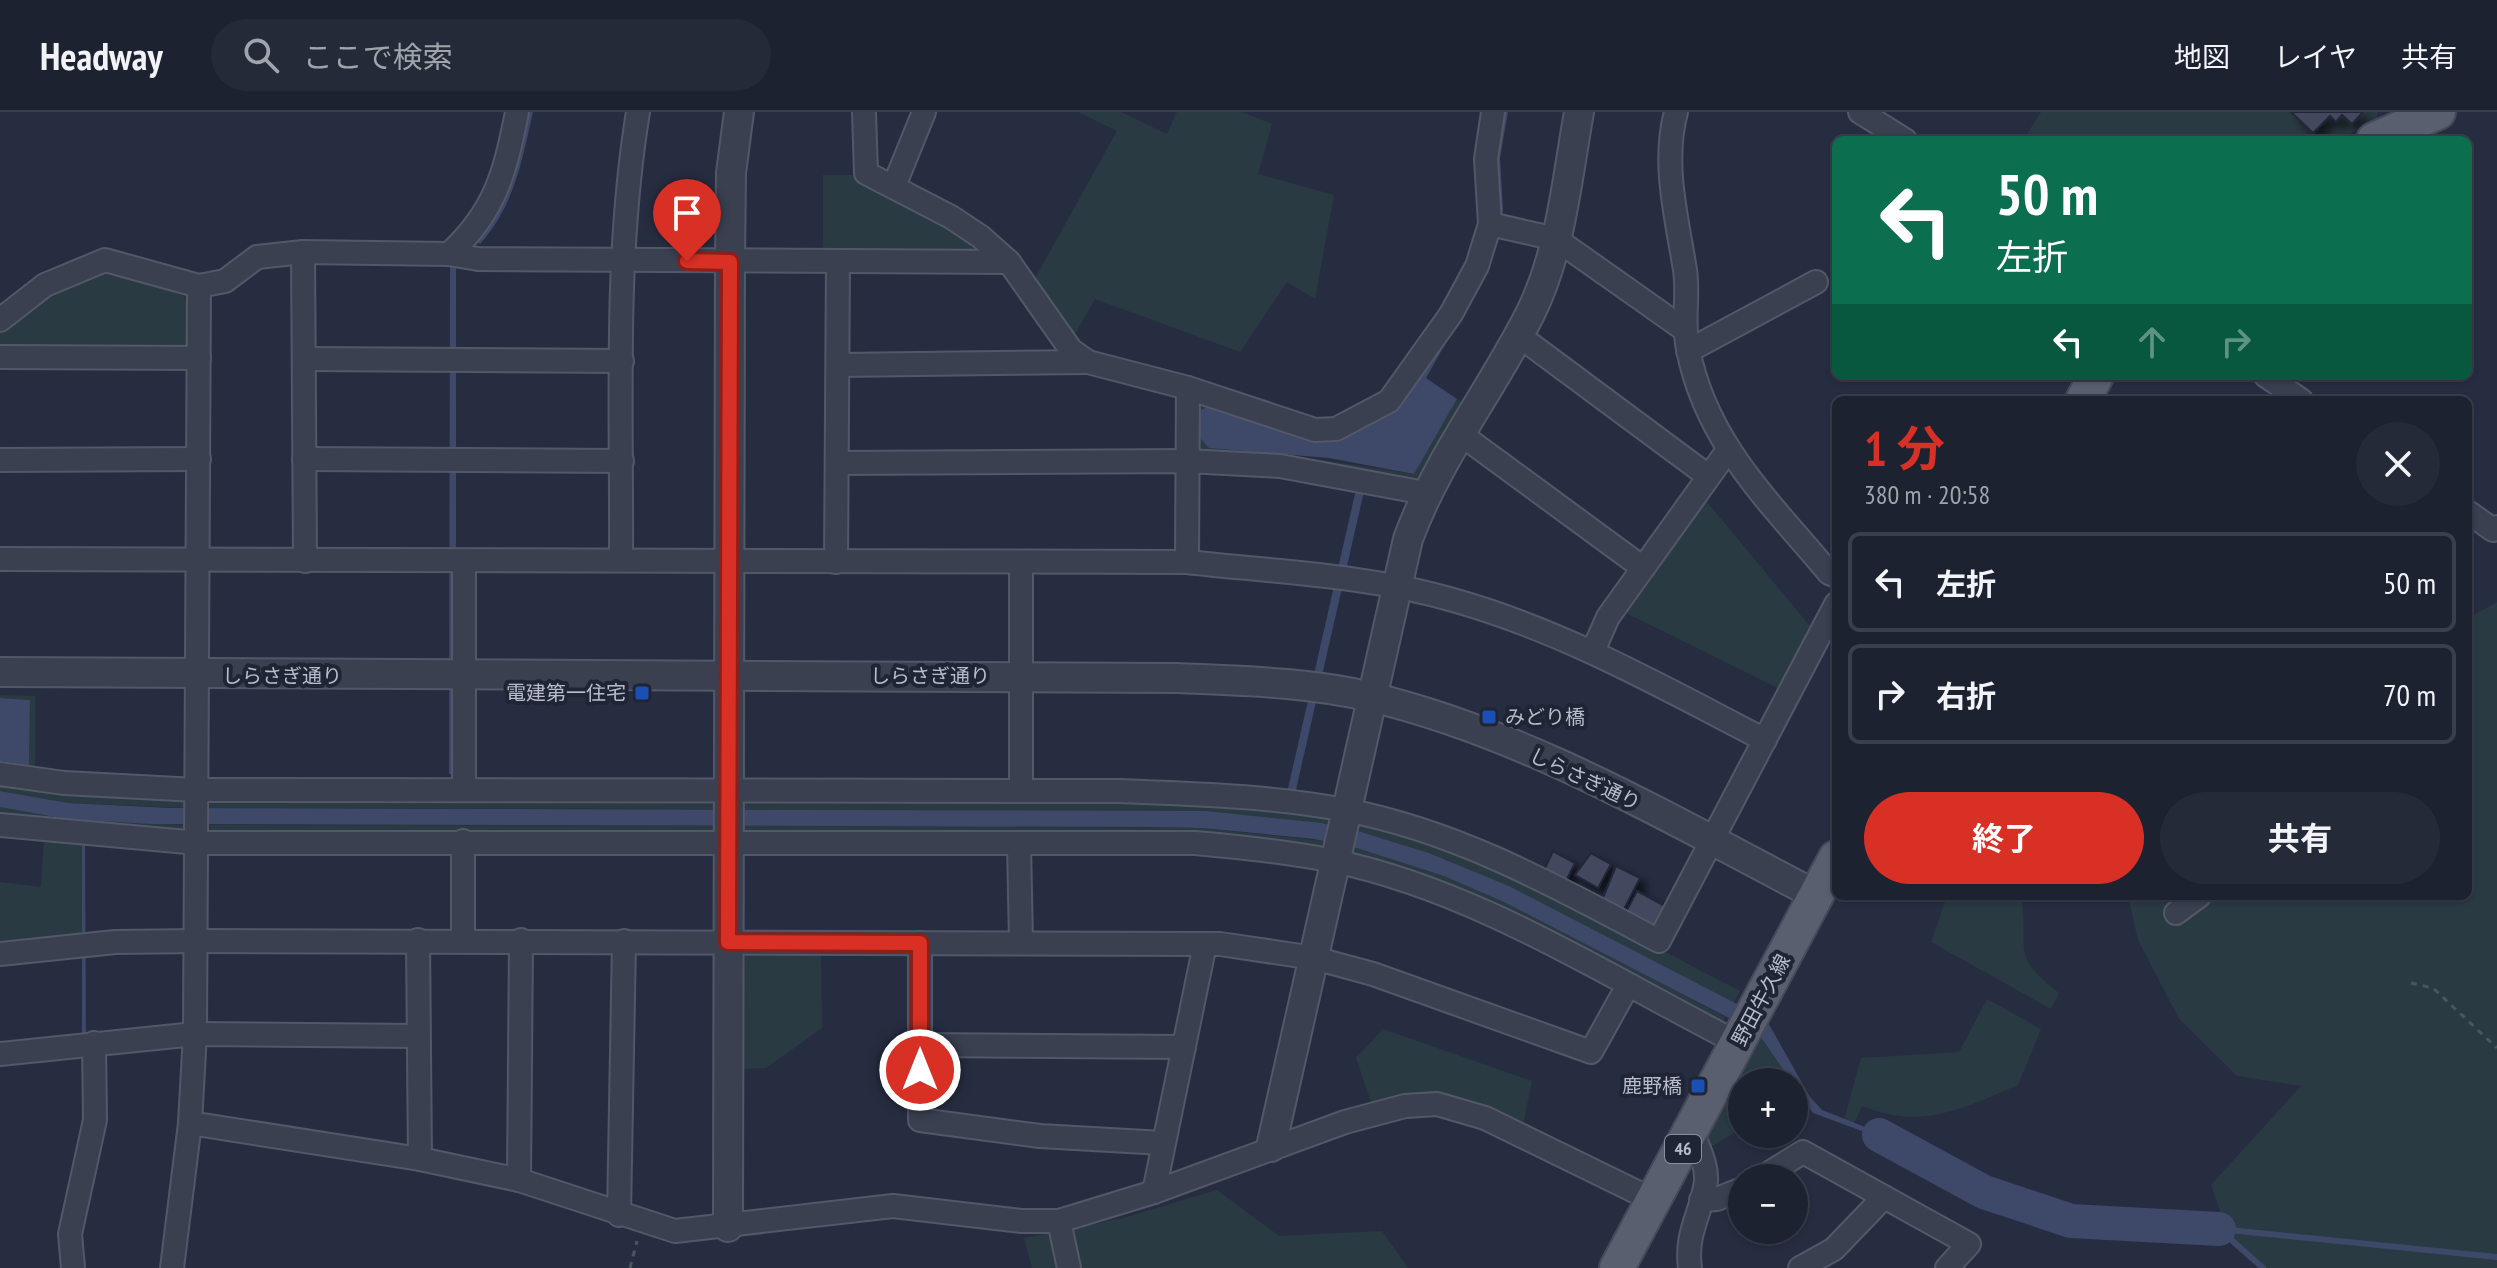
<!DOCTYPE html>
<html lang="ja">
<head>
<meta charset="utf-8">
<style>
  :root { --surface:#1d2231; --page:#252a39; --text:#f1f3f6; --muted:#a0a4ab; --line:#3b3f4d; --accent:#d93025 }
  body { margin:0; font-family:"PT Sans Narrow","Noto Sans JP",sans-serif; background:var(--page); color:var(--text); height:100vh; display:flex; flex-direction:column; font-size:30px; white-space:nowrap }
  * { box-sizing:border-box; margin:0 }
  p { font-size:26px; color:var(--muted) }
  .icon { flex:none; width:44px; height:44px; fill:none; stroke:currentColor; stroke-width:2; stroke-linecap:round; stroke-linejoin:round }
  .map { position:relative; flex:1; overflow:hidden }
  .sheet { position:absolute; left:1832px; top:284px; width:640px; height:504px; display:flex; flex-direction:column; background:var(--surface); border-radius:12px; box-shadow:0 2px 6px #0004,0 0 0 2px var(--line) }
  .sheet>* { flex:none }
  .hud { position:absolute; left:1832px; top:24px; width:640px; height:244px; border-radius:12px; box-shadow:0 2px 6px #0004,0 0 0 2px var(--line); background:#0b6e4f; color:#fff; overflow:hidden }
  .controls { position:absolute; left:1728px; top:956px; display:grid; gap:16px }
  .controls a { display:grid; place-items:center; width:80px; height:80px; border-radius:50%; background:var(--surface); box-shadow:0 2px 6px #0004,0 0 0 2px var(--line); font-size:40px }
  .pin { position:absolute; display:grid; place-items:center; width:68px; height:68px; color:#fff; margin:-82px -34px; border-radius:50% 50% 50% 0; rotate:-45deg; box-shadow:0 0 8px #0007 }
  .pin .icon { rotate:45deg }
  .me { position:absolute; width:88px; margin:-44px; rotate:0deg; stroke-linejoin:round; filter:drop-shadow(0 0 6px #0008) }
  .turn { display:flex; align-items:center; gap:28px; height:168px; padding:0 32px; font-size:36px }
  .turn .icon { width:104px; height:104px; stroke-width:2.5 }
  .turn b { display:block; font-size:56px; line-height:68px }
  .lanes { display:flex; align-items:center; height:76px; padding:0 32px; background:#0003; justify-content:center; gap:40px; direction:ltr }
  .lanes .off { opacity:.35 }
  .round { display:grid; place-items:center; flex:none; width:84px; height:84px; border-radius:42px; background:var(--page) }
  .head { display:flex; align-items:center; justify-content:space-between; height:136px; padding:0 32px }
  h1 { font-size:48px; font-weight:700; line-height:60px; color:var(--accent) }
  .cta { display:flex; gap:16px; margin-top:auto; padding:16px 32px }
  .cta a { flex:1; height:92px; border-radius:48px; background:var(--accent); color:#fff; font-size:32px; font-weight:700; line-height:92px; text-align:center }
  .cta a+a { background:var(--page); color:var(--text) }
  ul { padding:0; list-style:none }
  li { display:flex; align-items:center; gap:24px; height:100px; margin:0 16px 12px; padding:0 16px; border:4px solid var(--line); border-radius:12px }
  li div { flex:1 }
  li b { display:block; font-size:30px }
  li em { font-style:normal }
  header { display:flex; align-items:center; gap:48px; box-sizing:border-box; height:112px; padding:0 40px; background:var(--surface); border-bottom:2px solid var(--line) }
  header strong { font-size:38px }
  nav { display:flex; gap:44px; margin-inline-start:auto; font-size:28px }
  .search { width:560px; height:72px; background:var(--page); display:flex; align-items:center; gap:20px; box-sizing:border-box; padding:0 28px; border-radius:44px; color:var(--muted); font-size:30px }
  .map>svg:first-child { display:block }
</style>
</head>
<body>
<header>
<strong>Headway</strong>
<div class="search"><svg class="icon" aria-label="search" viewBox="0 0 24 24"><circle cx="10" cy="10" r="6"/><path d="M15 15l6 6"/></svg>ここで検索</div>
<nav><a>地図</a><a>レイヤ</a><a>共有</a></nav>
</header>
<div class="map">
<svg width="2497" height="1156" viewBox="0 0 2497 1156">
  <defs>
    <filter id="shadow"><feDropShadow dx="7" dy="7" stdDeviation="4" flood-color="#0009"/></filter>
  </defs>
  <rect width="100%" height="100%" fill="#272d41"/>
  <g fill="#293a42">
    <polygon points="1078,0 1121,0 1167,22 1177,0 1242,0 1272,12 1258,62 1334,83 1315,187 1287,170 1240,240 1095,187 1074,224 1033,170 1117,19"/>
    <polygon points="2041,0 2378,0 2376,10 2336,28 2023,28"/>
    <polygon points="823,63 856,63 977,132 972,142 823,141"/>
    <polygon points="104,157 184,184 190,200 191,231 184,238 0,238 0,218 48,180"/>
    <polygon points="1432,239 1398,296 1355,321 1328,331 1302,327 1206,295 1270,340 1413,362 1457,287 1462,290 1417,368 1343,354 1204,341 1195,330 1195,297 1205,289 1340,322"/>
    <polygon points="1703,385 1814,519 1782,578 1622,499"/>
    <polygon points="2497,490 2497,1156 2263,1156 2228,1122 2211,1073 2301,974 2237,964 2179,907 2138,828 2128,784 2468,784 2468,506"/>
    <polygon points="0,583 35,584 35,659 0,654 0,649 29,653 30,588 0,586"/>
    <polygon points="0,667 187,684 187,696 68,691 0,679"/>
    <polygon points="210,684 714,684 714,697 210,696"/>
    <polygon points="743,684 1167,686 1330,701 1327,712 743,697"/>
    <polygon points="0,695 66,707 187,713 187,724 0,706"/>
    <path d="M1360,709C1494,746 1617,815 1740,879L1734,891L1509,774L1429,741L1358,719Z"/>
    <polygon points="210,713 714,714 714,725 210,723"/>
    <polygon points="742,714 1203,716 1324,729 1321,740 742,725"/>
    <polygon points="44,725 82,729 83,823 0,833 0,770 41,775"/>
    <path d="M1354,735C1486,767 1607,842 1725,905L1721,914L1351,748Z"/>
    <path d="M1947,784H2021C2030,840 2008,841 2059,881L2051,897L1931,830Z"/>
    <polygon points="743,839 821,839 822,916 766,956 743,957"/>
    <path d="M1987,887L2041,917L2018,973C1962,997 1922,1018 1862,994L1854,1011L1844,1008L1861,946L1959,940Z"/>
    <polygon points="1383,917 1532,969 1523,1013 1373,996 1356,946"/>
    <polygon points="1758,921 1792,970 1742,970 1742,1016 1709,1036 1704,1019"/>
    <polygon points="1217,1078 1279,1124 1382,1119 1408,1156 1032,1156 1024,1126 1123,1106"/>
  </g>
  <g fill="#3e4869">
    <path d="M525,0H533C522,49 514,94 480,132L474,128Z"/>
    <polygon points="1500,0 1508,0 1500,46 1503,97 1499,123 1469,190 1426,266 1457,287 1414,362 1329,346 1209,336 1200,326 1200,299 1206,295 1316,331 1343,327 1398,296 1462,189 1494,70"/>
    <polygon points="450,150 456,152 456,662 449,662"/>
    <polygon points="1357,373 1365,375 1295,682 1287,681"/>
    <polygon points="0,586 30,588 29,653 0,649"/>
    <polygon points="0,679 68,691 170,696 1206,699 1321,711 1358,719 1429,741 1509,774 1766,907 1810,985 1822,998 1870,1017 1921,1043 1919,1047 1881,1026 1813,1001 1758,921 1504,790 1444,764 1357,736 1314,727 1203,716 1140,715 152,712 66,707 0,695"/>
    <polygon points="82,729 85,730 86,922 82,922"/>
  </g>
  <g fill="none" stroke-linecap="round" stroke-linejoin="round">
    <g stroke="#3e4869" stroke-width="6">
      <polyline points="2219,1117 2497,1145"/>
      <polyline points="2219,1117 2263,1156"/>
    </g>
    <polyline stroke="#3e4869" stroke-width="34" points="1879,1023 1984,1080 2071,1109 2219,1117"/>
  </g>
  <g fill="#42485e" stroke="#222738" stroke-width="2" filter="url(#shadow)">
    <polygon points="2291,0 2363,0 2352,12 2342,3 2336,10 2330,4 2313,21"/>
    <polygon points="1553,739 1575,751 1566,769 1544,758"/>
    <polygon points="1591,741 1611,752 1598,776 1575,763"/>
    <polygon points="1616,754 1640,766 1623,799 1602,788"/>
    <polygon points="1637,779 1667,795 1656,816 1626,800"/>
  </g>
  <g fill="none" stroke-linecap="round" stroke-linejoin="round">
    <g stroke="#535868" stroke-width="26">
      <g id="minor">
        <polyline points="864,0 866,61 951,105 981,125 1009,150 1071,238 1088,250 1188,276 1315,318 1336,317 1389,289 1451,202 1477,154 1490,112 1486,47 1493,0"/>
        <path d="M1676,0C1662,51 1677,107 1685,158C1689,184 1682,210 1688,237C1706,331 1770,390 1829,461L1836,464"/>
        <polyline points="1860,0 1905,28"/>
        <polyline points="894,74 924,0"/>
        <polyline points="1490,112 1556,127 1685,218"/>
        <polyline points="303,140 305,449"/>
        <path d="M449,142C496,99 505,60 517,0"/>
        <polyline points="0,208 45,173 105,148 199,174 225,169 257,145 303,140 449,142 478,147 1009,150"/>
        <polyline points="1518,223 1708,364"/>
        <polyline points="1688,239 1816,170"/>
        <polyline points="0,245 199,246"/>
        <polyline points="304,247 622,249"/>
        <polyline points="838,253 1088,250"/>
        <polyline points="2266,264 2301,288"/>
        <polyline points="1459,321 1643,456"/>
        <polyline points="304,347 622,349"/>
        <polyline points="0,348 199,347"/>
        <polyline points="837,351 1187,349 1280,354 1425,381"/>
        <polyline points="2468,400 2493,418 2497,415"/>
        <path d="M0,447L1187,450C1275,460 1368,463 1453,488C1564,519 1664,576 1765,628"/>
        <path d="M621,447C622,298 614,147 638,0"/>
        <polyline points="464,450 464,678"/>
        <polyline points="836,450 838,150"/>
        <polyline points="1187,450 1188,276"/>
        <polyline points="1021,451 1021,679"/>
        <polyline points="1593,539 1608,505 1728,338"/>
        <path d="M0,662L64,671L197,678L1120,679C1195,682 1271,684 1345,698C1458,719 1559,776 1659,829L1836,492"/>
        <path d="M0,713L198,731H1195C1241,735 1288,740 1334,749C1478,779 1608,865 1738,931"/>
        <polyline points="1019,731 1021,831"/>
        <polyline points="2176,801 2199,784"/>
        <polyline points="463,827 463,729"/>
        <polyline points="418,828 420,1047"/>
        <polyline points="920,831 920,1008 1040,1024 1163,1031"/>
        <polyline points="0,842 115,830 198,829 1220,832 1314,846 1373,862 1591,940 1627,875"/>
        <polyline points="920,933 1184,935"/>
        <polyline points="0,942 195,922 417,924"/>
        <polyline points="190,1011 420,1047 519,1068 675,1119 893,1094 1021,1109 1059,1109 1154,1080 1345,1010 1405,994 1437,992 1485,1006 1655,1089"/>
        <polyline points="1761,1066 1803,1040 1969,1132 1947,1156"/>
        <polyline points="519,1068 521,828"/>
        <polyline points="1154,1080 1205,832"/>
        <polyline points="1701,1088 1717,1087 1742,1077"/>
        <polyline points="619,1103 624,829"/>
        <polyline points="1059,1109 1069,1156"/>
        <polyline points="73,1156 70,1122 95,1008 94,931"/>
        <polyline points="172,1156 190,1011 195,922 199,174"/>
        <path d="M1690,1156C1685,1120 1702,1101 1706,1069C1707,1052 1698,1035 1692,1020"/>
        <polyline points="1800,1156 1834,1137 1884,1085"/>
      </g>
    </g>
    <g stroke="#535868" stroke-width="32">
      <g id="tertiary">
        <path d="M0,560L1177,566C1241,569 1308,570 1371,585C1529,623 1673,709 1816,783"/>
        <path d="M1271,1035L1408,427C1438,346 1491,279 1530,202C1561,140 1567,67 1579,0"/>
        <polyline points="728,1115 730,150 731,61 739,0"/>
      </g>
    </g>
    <g stroke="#45495a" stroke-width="38">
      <g id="primary">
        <polyline points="2374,28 2438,0"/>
        <polyline points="2083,288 2096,264"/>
        <polyline points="1617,1156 1836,746"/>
      </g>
    </g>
    <g stroke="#48575f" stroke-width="3" stroke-dasharray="6 6" stroke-linecap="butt">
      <polyline points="2411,871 2433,876 2497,936"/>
      <polyline points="630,1156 637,1129"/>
    </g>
    <use href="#minor" stroke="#3b4051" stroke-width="22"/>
    <use href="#tertiary" stroke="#3b4051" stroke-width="28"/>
    <use href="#primary" stroke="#5a5f70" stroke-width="34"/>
  </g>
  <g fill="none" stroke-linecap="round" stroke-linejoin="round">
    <g stroke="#8d1f18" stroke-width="20">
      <polyline id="route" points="687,149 730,150 728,830 920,831 920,958"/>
    </g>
    <use href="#route" stroke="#d93025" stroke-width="14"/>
  </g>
  <g fill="#1a4fb4" stroke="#202536" stroke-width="3">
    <rect x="634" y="573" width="16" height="16" rx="4"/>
    <rect x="1481" y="597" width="16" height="16" rx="4"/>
    <rect x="1690" y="966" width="16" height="16" rx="4"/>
  </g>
  <g text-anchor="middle" stroke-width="8" stroke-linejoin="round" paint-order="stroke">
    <rect fill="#202536" stroke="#8a8f9e" stroke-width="2" x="1665" y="1023" width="36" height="28" rx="6"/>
    <g font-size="18" font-weight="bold" fill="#b8bccb">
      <text x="1683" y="1043">46</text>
    </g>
    <g font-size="20" fill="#b8bccb" stroke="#202536">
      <text x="282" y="571">しらさぎ通り</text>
      <text x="930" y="571">しらさぎ通り</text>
      <text transform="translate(1585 667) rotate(25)" y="7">しらさぎ通り</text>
      <text transform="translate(1761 888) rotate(-62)" y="7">野田牛久線</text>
    </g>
    <g font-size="20" fill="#b8bccb" stroke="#202536" text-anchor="end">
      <text x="626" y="588">電建第一住宅</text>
      <text x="1505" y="612" text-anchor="start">みどり橋</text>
      <text x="1682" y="981">鹿野橋</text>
    </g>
  </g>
</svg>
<div class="controls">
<a>+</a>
<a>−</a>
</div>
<div class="pin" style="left:687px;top:149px;background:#d93025"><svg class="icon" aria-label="arrive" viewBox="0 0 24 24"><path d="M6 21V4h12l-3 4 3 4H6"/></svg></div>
<svg class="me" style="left:920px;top:958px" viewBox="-20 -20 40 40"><circle r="17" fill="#d93025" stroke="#fff" stroke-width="3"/><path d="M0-11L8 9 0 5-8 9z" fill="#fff"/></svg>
<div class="hud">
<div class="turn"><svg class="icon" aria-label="left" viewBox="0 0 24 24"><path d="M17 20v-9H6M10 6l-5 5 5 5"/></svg><div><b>50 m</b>左折</div></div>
<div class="lanes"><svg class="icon" aria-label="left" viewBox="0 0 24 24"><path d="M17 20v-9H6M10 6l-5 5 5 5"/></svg><svg class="icon off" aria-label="ahead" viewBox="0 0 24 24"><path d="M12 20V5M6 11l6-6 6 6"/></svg><svg class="icon off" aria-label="right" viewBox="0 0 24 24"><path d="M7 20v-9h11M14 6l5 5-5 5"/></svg></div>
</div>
<section class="sheet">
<div class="head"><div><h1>1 分</h1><p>380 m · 20:58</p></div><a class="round"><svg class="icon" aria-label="close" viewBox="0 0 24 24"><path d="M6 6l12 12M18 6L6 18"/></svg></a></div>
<ul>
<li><svg class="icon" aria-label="left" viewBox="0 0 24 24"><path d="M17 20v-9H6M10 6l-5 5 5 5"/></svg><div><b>左折</b></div><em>50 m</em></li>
<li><svg class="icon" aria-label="right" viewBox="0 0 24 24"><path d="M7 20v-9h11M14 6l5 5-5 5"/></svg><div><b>右折</b></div><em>70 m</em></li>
</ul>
<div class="cta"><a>終了</a><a>共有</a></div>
</section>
</div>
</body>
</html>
